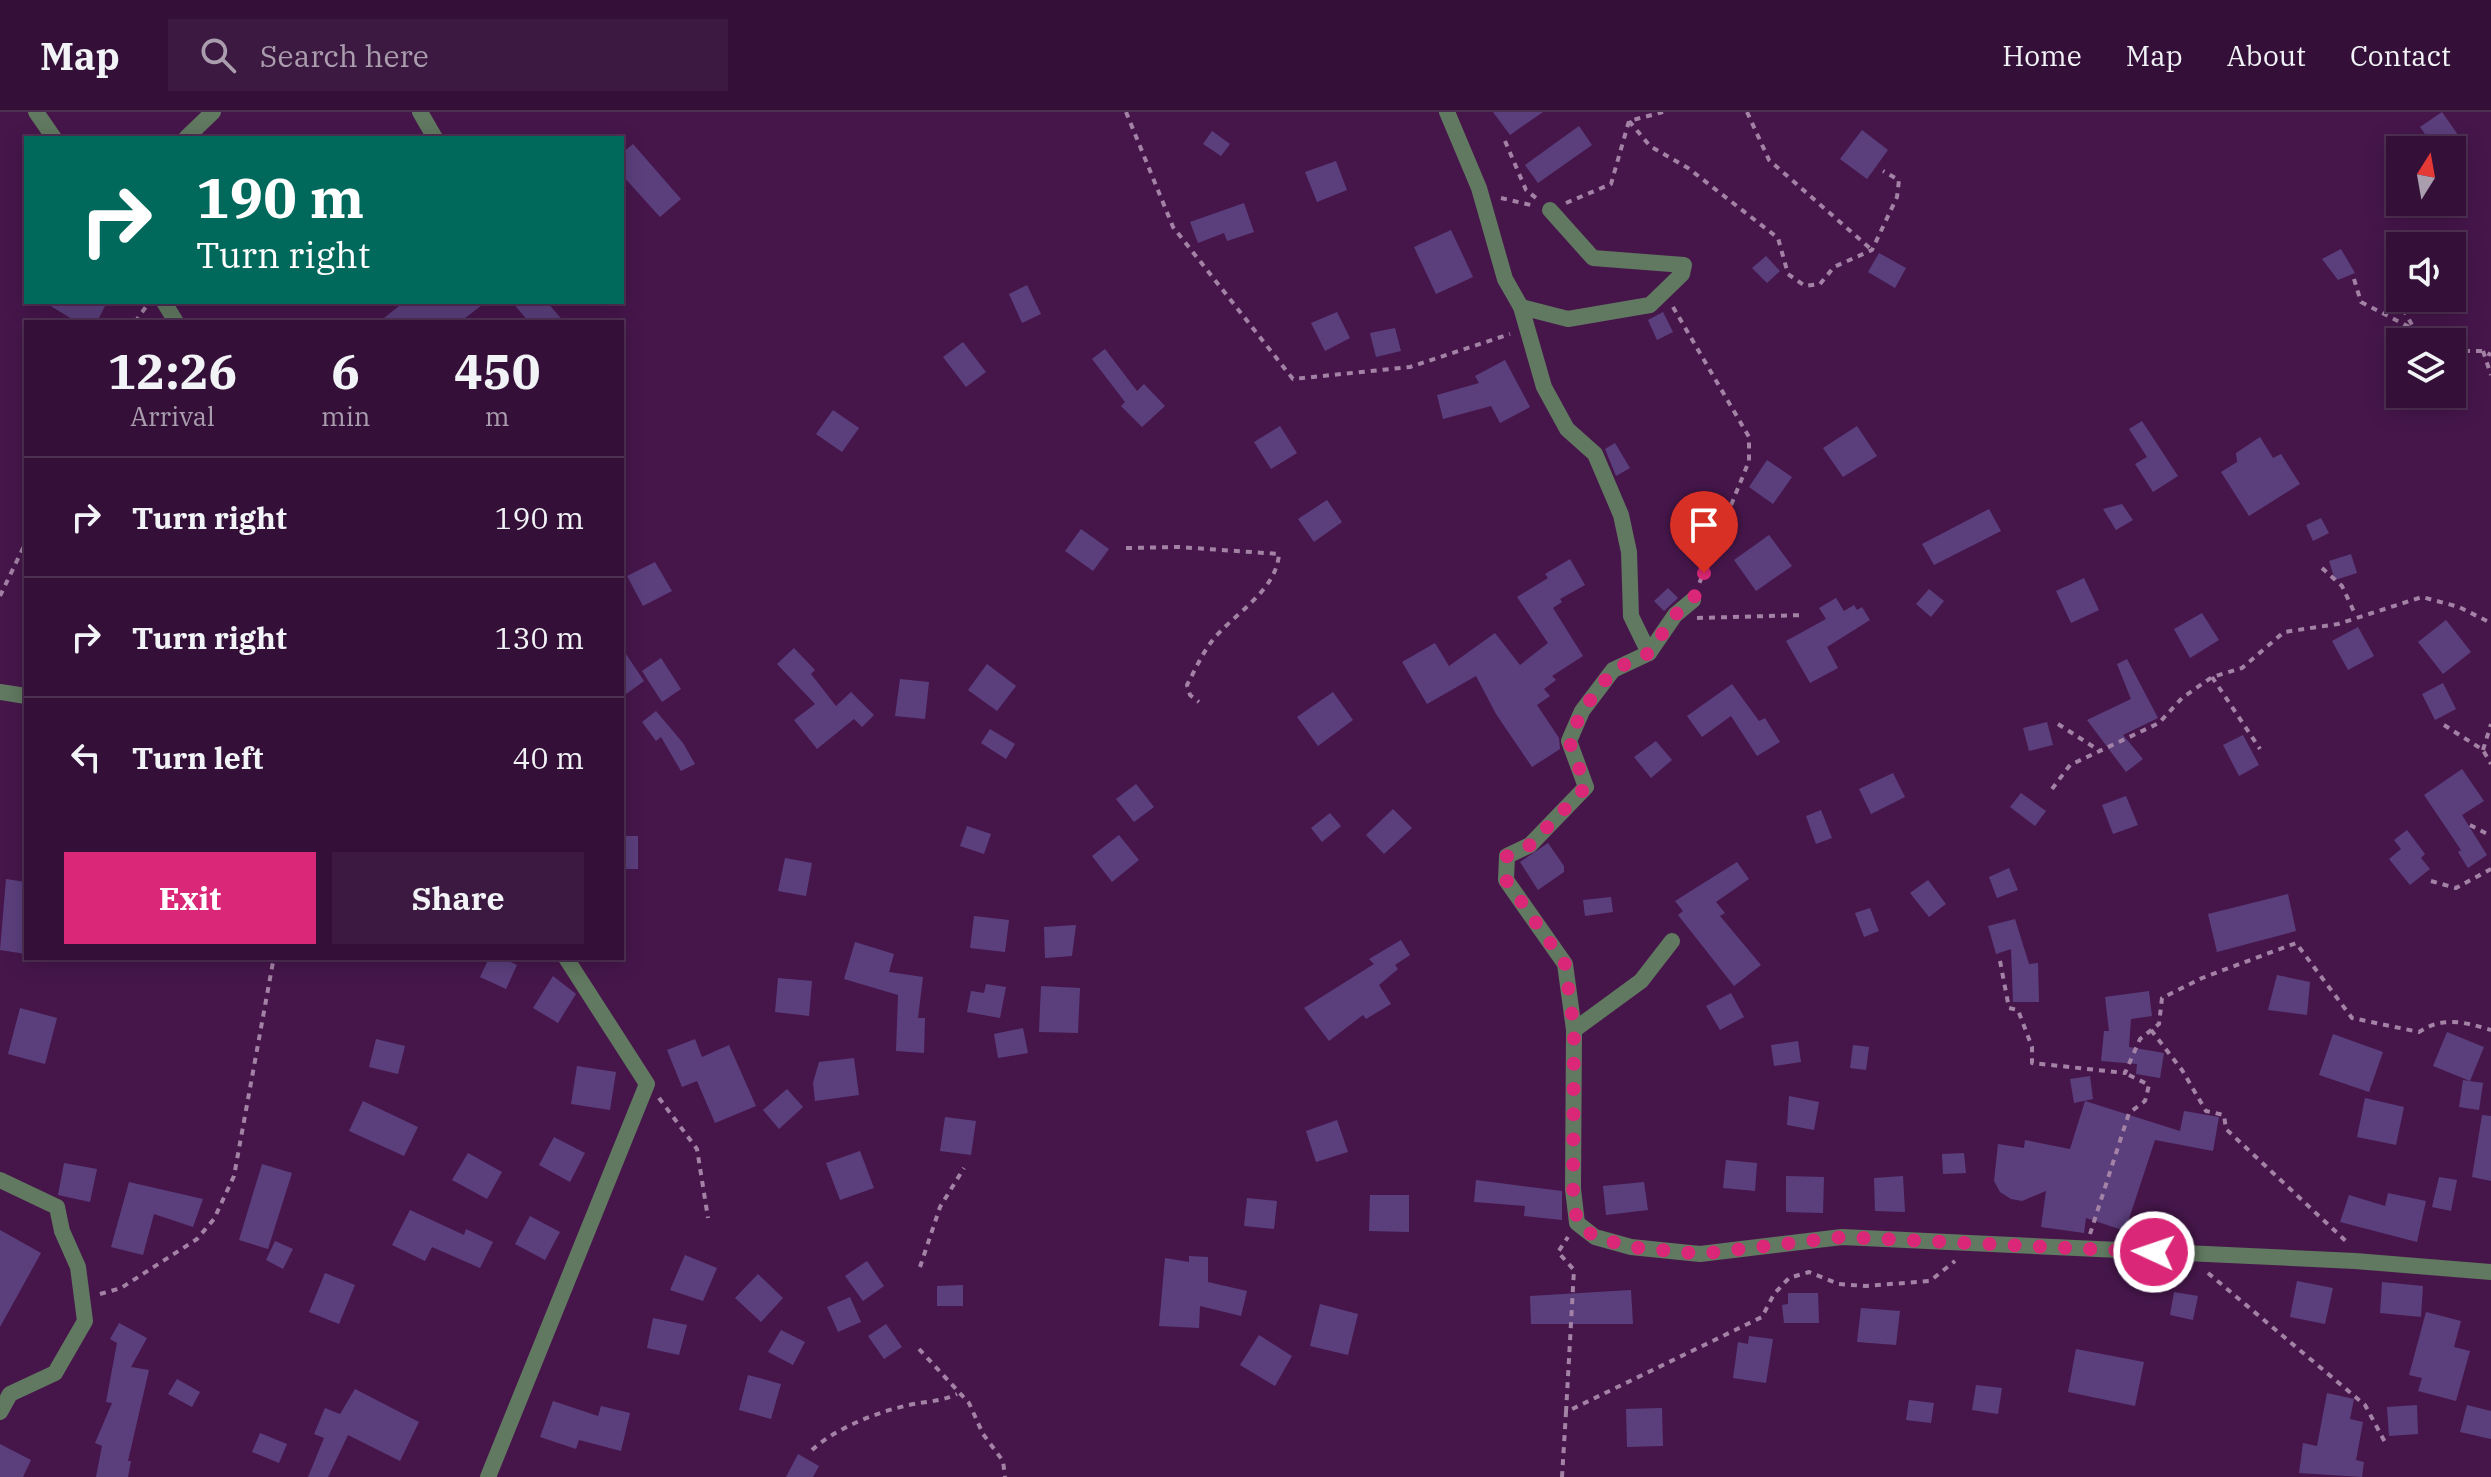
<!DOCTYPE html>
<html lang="en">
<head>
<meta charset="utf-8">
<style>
  :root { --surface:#341038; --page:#3c1940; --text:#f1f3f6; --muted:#a99dae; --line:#4e3053; --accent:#db2777 }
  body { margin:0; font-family:"IBM Plex Serif",serif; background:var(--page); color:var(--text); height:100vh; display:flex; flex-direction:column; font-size:30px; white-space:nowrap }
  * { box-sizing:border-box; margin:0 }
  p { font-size:26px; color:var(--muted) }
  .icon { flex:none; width:44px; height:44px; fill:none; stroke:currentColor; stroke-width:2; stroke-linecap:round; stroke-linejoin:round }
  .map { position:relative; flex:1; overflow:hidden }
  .side { position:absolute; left:24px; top:208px; width:600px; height:640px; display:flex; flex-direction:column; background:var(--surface); border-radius:0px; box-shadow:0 4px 20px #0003,0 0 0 2px var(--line) }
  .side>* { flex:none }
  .banner { position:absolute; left:24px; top:24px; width:600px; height:168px; border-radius:0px; box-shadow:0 4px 20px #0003,0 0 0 2px var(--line); background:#00695c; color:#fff; overflow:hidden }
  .needle { width:52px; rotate:11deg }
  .tools { position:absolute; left:2386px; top:24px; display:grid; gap:16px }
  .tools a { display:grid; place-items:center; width:80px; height:80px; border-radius:0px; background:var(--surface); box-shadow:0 4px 20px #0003,0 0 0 2px var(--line); font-size:40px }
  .pin { position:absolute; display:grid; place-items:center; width:68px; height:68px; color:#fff; margin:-82px -34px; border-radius:50% 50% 50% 0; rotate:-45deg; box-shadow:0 0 8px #0007 }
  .pin .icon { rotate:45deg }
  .me { position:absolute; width:88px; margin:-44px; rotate:273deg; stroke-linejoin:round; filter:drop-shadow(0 0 6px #0008) }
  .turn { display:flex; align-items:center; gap:28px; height:168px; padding:0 40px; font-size:36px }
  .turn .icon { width:104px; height:104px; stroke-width:2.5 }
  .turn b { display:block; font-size:56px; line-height:68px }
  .eta { display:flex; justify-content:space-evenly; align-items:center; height:136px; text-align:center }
  .eta b { font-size:48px; font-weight:700; line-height:56px }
  .primary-button { display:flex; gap:16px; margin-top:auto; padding:16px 40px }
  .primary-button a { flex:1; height:92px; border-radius:0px; background:var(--accent); color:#fff; font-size:32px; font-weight:700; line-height:92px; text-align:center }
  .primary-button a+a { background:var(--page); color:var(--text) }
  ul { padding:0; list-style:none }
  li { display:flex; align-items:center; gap:24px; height:120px; padding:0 40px; border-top:2px solid var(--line) }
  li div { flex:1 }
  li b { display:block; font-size:30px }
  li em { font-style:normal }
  header { display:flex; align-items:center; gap:48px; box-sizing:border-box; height:112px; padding:0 40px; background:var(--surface); border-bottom:2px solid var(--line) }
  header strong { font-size:38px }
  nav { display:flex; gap:44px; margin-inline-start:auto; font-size:28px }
  .search { width:560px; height:72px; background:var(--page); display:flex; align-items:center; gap:20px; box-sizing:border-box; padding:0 28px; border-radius:0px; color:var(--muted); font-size:30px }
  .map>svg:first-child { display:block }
</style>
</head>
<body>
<header>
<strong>Map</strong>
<div class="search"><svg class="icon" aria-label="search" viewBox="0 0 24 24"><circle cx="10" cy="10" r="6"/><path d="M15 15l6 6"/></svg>Search here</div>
<nav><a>Home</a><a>Map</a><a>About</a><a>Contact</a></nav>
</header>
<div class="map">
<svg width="2491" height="1365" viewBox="0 0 2491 1365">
  <rect width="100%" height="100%" fill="#46164b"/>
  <g fill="#5b3f7d">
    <polygon points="1493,0 1543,0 1510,23"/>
    <polygon points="2442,0 2463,30 2452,38 2436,38 2420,15"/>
    <polygon points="1579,14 1592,33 1538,71 1525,53"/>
    <polygon points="1862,18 1888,38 1867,67 1840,47"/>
    <polygon points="1212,19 1230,32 1221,44 1203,32"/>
    <polygon points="633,32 681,87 660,105 622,63 622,41"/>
    <polygon points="1336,49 1347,78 1317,90 1305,60"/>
    <polygon points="1244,91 1254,120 1227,129 1224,121 1198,131 1190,110"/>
    <polygon points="1451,118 1473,165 1436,182 1414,135"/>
    <polygon points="2341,137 2355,161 2338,168 2322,147"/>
    <polygon points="1879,141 1906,156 1895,176 1868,160"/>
    <polygon points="1766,144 1780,159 1767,171 1752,156"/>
    <polygon points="1027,173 1041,202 1022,211 1009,182"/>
    <polygon points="44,190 107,190 97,210 77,210"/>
    <polygon points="404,190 486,190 460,210 379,210"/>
    <polygon points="512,190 547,190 564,210 529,210"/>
    <polygon points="1337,200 1350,226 1325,239 1311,211"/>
    <polygon points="1663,200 1673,220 1657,228 1648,208"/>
    <polygon points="1395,216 1401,239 1376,245 1370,221"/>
    <polygon points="963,230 986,260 966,275 943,245"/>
    <polygon points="1105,237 1137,279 1144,272 1165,294 1142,315 1121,294 1125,290 1092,247"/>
    <polygon points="1505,248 1530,295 1500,311 1491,294 1443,307 1437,283 1479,271 1475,264"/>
    <polygon points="833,298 859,316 842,340 816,322"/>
    <polygon points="2142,309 2178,364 2153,380 2135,352 2147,345 2129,317"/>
    <polygon points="1280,314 1297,341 1271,357 1254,330"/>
    <polygon points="1857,314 1877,344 1843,365 1823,336"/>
    <polygon points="2260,325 2273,346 2281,342 2300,372 2249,404 2221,360 2237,350 2236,341"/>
    <polygon points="1615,331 1630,356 1616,364 1605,337"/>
    <polygon points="1767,348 1792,365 1773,392 1749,375"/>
    <polygon points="1327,388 1342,410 1314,430 1298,407"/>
    <polygon points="2122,392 2133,408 2116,418 2103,397"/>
    <polygon points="1989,397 2001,419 1934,453 1922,432"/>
    <polygon points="2321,406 2329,421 2313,429 2306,413"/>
    <polygon points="1081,417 1109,437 1093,459 1065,439"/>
    <polygon points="1769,423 1792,454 1756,479 1734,448"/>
    <polygon points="2351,442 2357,461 2335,468 2329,449"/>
    <polygon points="1570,447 1585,473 1560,487 1562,490 1553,496 1583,544 1552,564 1556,568 1544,577 1550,584 1537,593 1559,626 1560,637 1532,655 1496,602 1476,564 1427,592 1402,550 1435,531 1449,554 1495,521 1520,553 1548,531 1517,485 1548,466 1545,462"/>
    <polygon points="655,450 672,479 643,494 627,464"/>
    <polygon points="2084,466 2099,498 2071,511 2056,479"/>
    <polygon points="1668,476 1678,486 1664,499 1654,489"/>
    <polygon points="1929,477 1944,489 1931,505 1916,492"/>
    <polygon points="1836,486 1844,499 1854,493 1857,498 1862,495 1870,508 1827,535 1838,556 1810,571 1786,529 1826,507 1819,496"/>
    <polygon points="2202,501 2219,528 2190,546 2174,517"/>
    <polygon points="2446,508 2471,540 2443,562 2418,530"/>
    <polygon points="2358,515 2374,544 2348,558 2332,529"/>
    <polygon points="622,536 644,569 622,585"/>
    <polygon points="794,536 815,558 811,562 836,594 851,580 874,603 862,615 854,607 817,637 794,608 815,592 777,552"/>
    <polygon points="661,546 681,577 662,590 642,559"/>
    <polygon points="2127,547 2158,606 2123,623 2143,647 2126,660 2087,608 2131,587 2117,552"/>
    <polygon points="987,552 1016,574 997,599 968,578"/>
    <polygon points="900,567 929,570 925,607 895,604"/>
    <polygon points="2443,571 2456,597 2435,608 2422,582"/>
    <polygon points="1732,572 1759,609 1765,606 1780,630 1757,644 1731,604 1702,625 1687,604"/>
    <polygon points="1333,580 1353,608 1318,634 1297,605"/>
    <polygon points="656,599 683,631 695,652 681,659 661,625 656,629 642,610"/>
    <polygon points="2047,610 2053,633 2029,639 2023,616"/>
    <polygon points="990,617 1015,632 1006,647 981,631"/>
    <polygon points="2243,623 2259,653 2239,664 2223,633"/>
    <polygon points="1656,629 1672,648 1651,666 1634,645"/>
    <polygon points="2462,657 2484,689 2462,703 2487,743 2468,756 2458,740 2461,738 2424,683"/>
    <polygon points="1893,661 1905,685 1871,702 1859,677"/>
    <polygon points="1136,672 1154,695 1134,710 1116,687"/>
    <polygon points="2021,681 2046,699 2035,714 2010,695"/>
    <polygon points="2126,684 2138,713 2113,722 2102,693"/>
    <polygon points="1393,697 1412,716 1384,742 1366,723"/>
    <polygon points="1821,698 1832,726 1816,732 1806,704"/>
    <polygon points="1330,701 1341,714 1322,730 1311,716"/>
    <polygon points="967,714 991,722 984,742 960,734"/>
    <polygon points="2407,718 2425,742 2421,746 2430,757 2410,773 2389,747 2401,737 2394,728"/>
    <polygon points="1119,723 1139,748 1112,770 1092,744"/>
    <rect x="622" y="724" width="16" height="33"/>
    <polygon points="1548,731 1564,754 1564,760 1538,778 1520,750"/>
    <polygon points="785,746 812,751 806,784 778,779"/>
    <polygon points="1737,750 1749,767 1716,790 1725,801 1720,804 1761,853 1734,874 1678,803 1683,799 1675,789"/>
    <polygon points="2009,756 2018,778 1997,786 1989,765"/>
    <polygon points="6,767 26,770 26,842 0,838"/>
    <polygon points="1928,768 1946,792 1929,805 1910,781"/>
    <polygon points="2288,782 2296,819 2217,840 2208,802"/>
    <polygon points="1611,785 1613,800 1585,804 1583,788"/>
    <polygon points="1870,796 1879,819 1864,825 1855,801"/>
    <polygon points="974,804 1009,808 1005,840 970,836"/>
    <polygon points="2015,807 2029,852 2038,851 2039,890 2013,890 2011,837 1996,842 1988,814"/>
    <polygon points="1076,813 1072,844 1045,846 1044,815"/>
    <polygon points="1401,828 1410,843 1395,853 1398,857 1379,873 1391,892 1366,907 1363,903 1329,929 1304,896 1374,852 1369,847"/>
    <polygon points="855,830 894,842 889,860 923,865 918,906 925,906 924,941 896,939 898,883 844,867"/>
    <polygon points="489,846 502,846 517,853 506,877 480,865"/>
    <polygon points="2277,863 2310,870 2307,903 2268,898"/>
    <polygon points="553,864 576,882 558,911 533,896"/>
    <polygon points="778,866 812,869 809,904 775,900"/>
    <polygon points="986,872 1006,875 1000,906 967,900 971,879 984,881"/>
    <polygon points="1041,874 1080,876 1078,921 1039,920"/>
    <polygon points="2149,879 2152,904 2131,907 2129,935 2164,941 2160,966 2136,962 2137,952 2101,949 2104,919 2109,919 2105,885"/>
    <polygon points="1731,881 1744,905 1720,918 1706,894"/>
    <polygon points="20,896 57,906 45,952 8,942"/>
    <polygon points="1023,916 1028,941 998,946 994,922"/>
    <polygon points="2447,920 2484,935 2470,969 2433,954"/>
    <polygon points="2333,922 2383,940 2369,980 2319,963"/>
    <polygon points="376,927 405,934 398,962 369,955"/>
    <polygon points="695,927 702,945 729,933 756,994 715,1011 697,969 682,975 667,938"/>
    <polygon points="1798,929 1801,950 1774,954 1771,933"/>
    <polygon points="1853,933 1869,935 1866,958 1850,956"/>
    <polygon points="854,946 859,983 815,989 813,971 819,950"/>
    <polygon points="577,954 616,960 610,998 571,992"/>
    <polygon points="2090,964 2093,987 2074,991 2070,967"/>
    <polygon points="2463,968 2483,971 2479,998 2459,995"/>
    <polygon points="787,977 803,995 779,1017 763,998"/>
    <polygon points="1789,984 1819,990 1814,1018 1787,1013"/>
    <polygon points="2365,986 2404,995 2396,1033 2357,1025"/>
    <polygon points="363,989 418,1015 404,1044 349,1019"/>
    <polygon points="2085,989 2180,1019 2184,999 2219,1005 2213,1039 2155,1028 2125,1119 2086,1106 2084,1121 2041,1115 2046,1079 2022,1089 2011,1087 2000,1080 1994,1069 1998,1032 2024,1036 2025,1028 2070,1037"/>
    <polygon points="2482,1003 2491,1004 2491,1069 2472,1065"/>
    <polygon points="945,1005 976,1009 971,1043 940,1039"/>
    <polygon points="1337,1008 1348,1040 1316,1050 1306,1019"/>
    <polygon points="554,1025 585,1041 570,1070 539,1053"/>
    <polygon points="860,1039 874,1076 840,1088 826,1051"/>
    <polygon points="468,1041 502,1060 487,1087 452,1068"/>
    <polygon points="1964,1041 1966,1061 1943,1062 1942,1042"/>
    <polygon points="1726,1048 1757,1051 1755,1079 1723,1076"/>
    <polygon points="64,1051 97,1057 90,1090 58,1083"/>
    <polygon points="262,1052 292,1061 268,1137 239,1128"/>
    <polygon points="1786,1064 1824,1065 1823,1101 1786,1100"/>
    <polygon points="1903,1064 1905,1100 1875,1099 1874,1066"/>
    <polygon points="2439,1065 2457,1068 2451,1099 2432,1095"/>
    <polygon points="1476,1068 1562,1079 1562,1108 1524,1104 1525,1094 1474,1090"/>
    <polygon points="129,1070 203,1087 193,1115 154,1102 143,1143 111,1135"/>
    <polygon points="1644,1070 1648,1098 1606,1103 1603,1074"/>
    <polygon points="2388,1081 2426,1089 2417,1130 2340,1110 2349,1083 2385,1094"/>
    <polygon points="1370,1083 1409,1083 1409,1120 1369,1119"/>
    <polygon points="1247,1086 1277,1089 1274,1117 1244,1114"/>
    <polygon points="410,1098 464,1123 466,1117 493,1130 480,1156 432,1135 425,1149 392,1133"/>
    <polygon points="530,1104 560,1120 545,1148 515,1132"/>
    <polygon points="0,1118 41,1141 0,1215"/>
    <polygon points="275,1129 293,1137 283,1157 266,1148"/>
    <polygon points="685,1143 717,1156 703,1189 670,1178"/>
    <polygon points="1189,1144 1208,1145 1208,1170 1247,1179 1241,1204 1200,1194 1199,1216 1159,1214 1165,1146 1189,1150"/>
    <polygon points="867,1149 884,1174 863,1189 845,1164"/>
    <polygon points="325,1161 355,1173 339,1212 309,1200"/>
    <polygon points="758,1162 783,1186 761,1210 735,1186"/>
    <polygon points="2297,1169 2333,1176 2325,1212 2290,1205"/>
    <polygon points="2382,1170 2423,1174 2421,1205 2380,1201"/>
    <polygon points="963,1173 963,1194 937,1194 937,1174"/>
    <polygon points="1631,1178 1633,1212 1531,1212 1530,1184"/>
    <polygon points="2174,1180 2198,1184 2193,1208 2170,1203"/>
    <polygon points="1788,1181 1818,1181 1819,1211 1784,1211 1782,1193 1788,1192"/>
    <polygon points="850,1185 861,1210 838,1220 827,1195"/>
    <polygon points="1320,1192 1358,1202 1348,1243 1310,1234"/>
    <polygon points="1861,1196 1900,1199 1896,1233 1857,1230"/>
    <polygon points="2426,1200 2461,1209 2454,1235 2470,1239 2456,1289 2418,1279 2422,1266 2409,1263"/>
    <polygon points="653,1206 687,1213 679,1243 647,1236"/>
    <polygon points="119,1211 147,1226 131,1255 149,1258 128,1349 131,1349 128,1365 96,1365 102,1334 95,1331 112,1291 106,1290 117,1231 110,1227"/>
    <polygon points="886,1212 902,1235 884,1247 868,1224"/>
    <polygon points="781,1218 805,1230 793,1253 768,1240"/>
    <polygon points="1259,1223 1292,1244 1275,1274 1240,1253"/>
    <polygon points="1749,1224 1773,1227 1766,1271 1733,1266 1738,1230 1748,1232"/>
    <polygon points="2076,1237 2144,1250 2135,1294 2068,1280"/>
    <polygon points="748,1263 781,1272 771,1307 739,1298"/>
    <polygon points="177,1267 200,1280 192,1295 168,1282"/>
    <polygon points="1976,1273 2002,1276 1998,1302 1972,1298"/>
    <polygon points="355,1277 419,1310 400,1349 348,1323 328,1365 308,1365 324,1326 314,1322 325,1296 340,1302"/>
    <polygon points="2327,1281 2354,1287 2350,1307 2363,1310 2356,1348 2364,1350 2362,1365 2299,1361 2303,1331 2317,1334"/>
    <polygon points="1909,1288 1934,1291 1931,1311 1906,1308"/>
    <polygon points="553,1289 598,1304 601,1294 630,1301 621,1339 579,1328 576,1337 540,1325"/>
    <polygon points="2417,1293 2418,1322 2389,1324 2387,1295"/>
    <polygon points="2467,1293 2491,1299 2491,1327 2460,1320"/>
    <polygon points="1662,1296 1663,1334 1627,1335 1626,1297"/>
    <polygon points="260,1321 287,1332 279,1351 252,1340"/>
    <polygon points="0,1332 31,1348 23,1365 0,1365"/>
    <polygon points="798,1342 819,1354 813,1365 786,1365"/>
  </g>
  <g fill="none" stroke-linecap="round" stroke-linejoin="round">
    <g stroke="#a382a6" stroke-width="4" stroke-dasharray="6 6" stroke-linecap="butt">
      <polyline points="1126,0 1173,115 1293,267 1410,255 1510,222"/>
      <polyline points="1747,0 1769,48 1872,138"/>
      <polyline points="1629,9 1650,34 1688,56 1778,126 1788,162 1805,174 1820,172 1834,155 1872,138 1897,85 1899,68 1883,59"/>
      <polyline points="1505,29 1526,78 1536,86"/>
      <polyline points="1501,86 1535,94"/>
      <polyline points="1566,91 1611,72 1629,9 1663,0"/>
      <polyline points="2354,167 2361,190 2415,218"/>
      <polyline points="1673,195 1749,325 1749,349 1699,472"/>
      <polyline points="2403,197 2415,218 2436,230"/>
      <polyline points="135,210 148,192"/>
      <polyline points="2452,239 2483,239 2491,243"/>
      <polyline points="2483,239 2491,263"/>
      <path d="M1126,436L1179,435L1279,442C1276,480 1233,502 1212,529C1202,542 1195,558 1187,573L1190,583L1199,590"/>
      <polyline points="2322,456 2342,474 2356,504"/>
      <polyline points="0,484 26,430"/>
      <polyline points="1697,506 1804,503"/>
      <polyline points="2212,565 2260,637"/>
      <polyline points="2058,612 2100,639"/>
      <polyline points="2444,613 2483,638 2491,652"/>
      <polyline points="2483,638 2491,612"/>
      <polyline points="2052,677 2070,653 2159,611 2182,586 2212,565 2242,556 2284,520 2338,512 2422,485 2459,495 2491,511"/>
      <polyline points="2470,713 2491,724"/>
      <polyline points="2431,769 2456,776 2491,757"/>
      <path d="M2000,849L2009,896L2018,898L2032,935V951L2125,961L2140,927L2159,912L2162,886L2202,866L2296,831L2352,906L2419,920C2443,904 2464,910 2491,918"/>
      <polyline points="2151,918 2182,958 2206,999 2224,1003 2226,1017 2349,1132"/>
      <polyline points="659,986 697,1037 708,1106"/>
      <polyline points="2090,1122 2129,1001 2145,989 2149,973 2125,961"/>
      <polyline points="920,1155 940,1095 964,1056"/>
      <polyline points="2208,1161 2365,1293 2386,1332"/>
      <polyline points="100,1182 121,1176 197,1127 214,1107 234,1064 273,850"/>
      <polyline points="919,1237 969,1291 983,1322 1003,1349 1005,1365"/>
      <polyline points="1566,1300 1574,1158 1558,1140 1568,1125"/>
      <path d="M812,1338C836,1316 877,1300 909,1293C927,1289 940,1290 957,1282"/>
      <polyline points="1562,1365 1566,1300 1762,1205 1774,1182 1789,1166 1809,1160 1839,1172 1865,1174 1930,1169 1955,1149"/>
    </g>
    <g stroke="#617960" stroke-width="16">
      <polyline points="36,0 54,26"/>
      <polyline points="420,0 435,26"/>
      <polyline points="1447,0 1479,76 1505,167 1521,195 1544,275 1567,317 1595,342 1621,403 1629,440 1631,504 1649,541"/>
      <polyline points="186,26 213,0"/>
      <polyline points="164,190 176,210"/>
      <polyline points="1521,195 1568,207 1650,193 1682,162 1684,153 1593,146 1550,98"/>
      <polyline points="1693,488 1675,503 1649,541 1613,558 1582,599 1569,629 1586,675 1530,733 1507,744 1506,768 1565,852 1574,918 1573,1077 1577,1111 1595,1125 1631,1135 1700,1142 1842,1125 2355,1149 2491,1160"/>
      <polyline points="0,580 26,584"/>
      <polyline points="1574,918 1641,869 1672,829"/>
      <polyline points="0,1068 57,1095 62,1119 78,1155 85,1209 55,1261 10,1282 0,1300"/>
      <polyline points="488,1365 647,972 566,846"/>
    </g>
  </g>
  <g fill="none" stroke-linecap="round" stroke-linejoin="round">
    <polyline stroke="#db2777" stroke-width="14" stroke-dasharray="0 25.2" points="1704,461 1693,488 1675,503 1649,541 1613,558 1582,599 1569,629 1586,675 1530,733 1507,744 1506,768 1565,852 1574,918 1573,1077 1577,1111 1595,1125 1631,1135 1700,1142 1842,1125 2154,1140"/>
  </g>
</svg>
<div class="tools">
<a><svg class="needle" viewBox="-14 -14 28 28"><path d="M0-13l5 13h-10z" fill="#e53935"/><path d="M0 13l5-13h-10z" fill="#a99dae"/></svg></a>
<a><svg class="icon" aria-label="sound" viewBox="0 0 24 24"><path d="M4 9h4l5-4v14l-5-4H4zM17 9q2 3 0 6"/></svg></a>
<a><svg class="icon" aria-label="layers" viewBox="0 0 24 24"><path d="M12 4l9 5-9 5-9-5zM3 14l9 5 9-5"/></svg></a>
</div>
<div class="pin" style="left:1704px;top:461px;background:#d93025"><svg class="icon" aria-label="arrive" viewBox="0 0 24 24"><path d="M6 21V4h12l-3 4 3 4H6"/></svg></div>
<svg class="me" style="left:2154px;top:1140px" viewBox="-20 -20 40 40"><circle r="17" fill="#db2777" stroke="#fff" stroke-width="3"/><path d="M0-11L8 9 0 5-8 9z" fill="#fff"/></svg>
<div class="banner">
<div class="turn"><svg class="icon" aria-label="right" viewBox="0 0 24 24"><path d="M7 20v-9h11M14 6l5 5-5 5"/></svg><div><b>190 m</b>Turn right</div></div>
</div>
<section class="side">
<div class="eta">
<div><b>12:26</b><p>Arrival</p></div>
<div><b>6</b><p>min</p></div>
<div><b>450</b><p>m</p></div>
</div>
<ul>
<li><svg class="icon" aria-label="right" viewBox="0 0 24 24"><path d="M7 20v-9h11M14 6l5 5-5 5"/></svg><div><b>Turn right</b></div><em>190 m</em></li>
<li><svg class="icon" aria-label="right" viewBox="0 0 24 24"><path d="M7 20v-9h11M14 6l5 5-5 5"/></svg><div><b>Turn right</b></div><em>130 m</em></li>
<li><svg class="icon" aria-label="left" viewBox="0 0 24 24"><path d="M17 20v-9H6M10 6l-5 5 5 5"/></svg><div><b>Turn left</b></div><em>40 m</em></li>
</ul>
<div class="primary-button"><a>Exit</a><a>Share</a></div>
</section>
</div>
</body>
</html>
